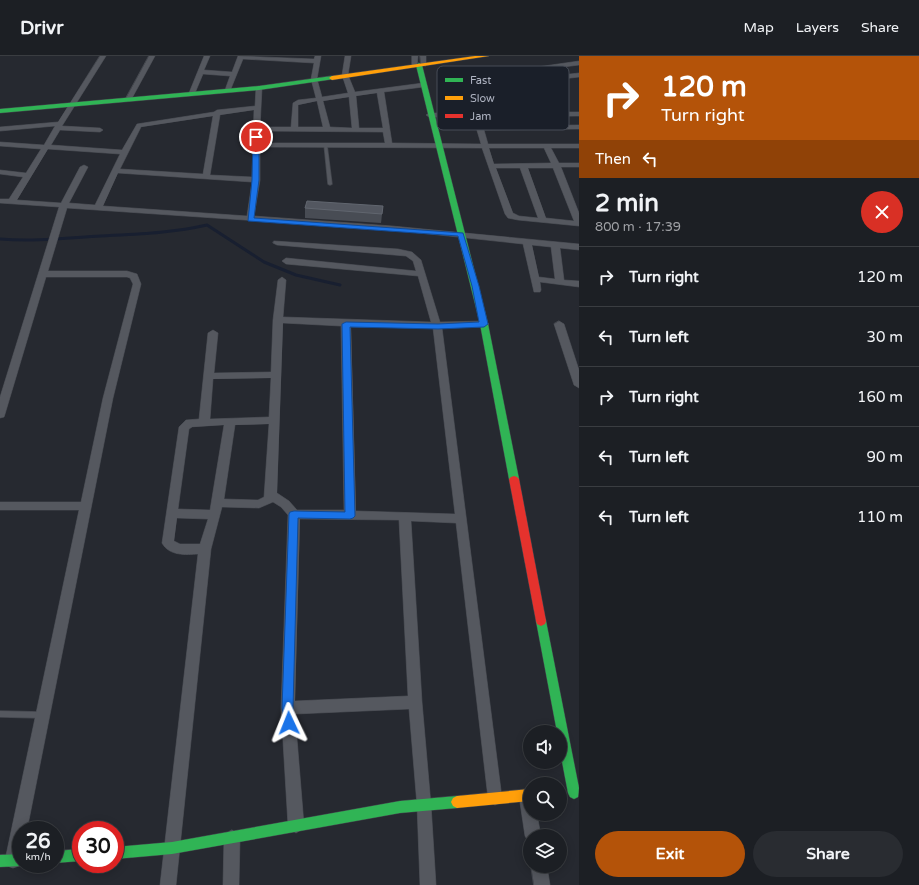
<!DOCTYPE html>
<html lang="en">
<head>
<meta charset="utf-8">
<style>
  :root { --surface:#1c1f24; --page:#292c31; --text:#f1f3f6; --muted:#a0a2a6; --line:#3a3d41; --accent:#b45309 }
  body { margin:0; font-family:"Varela Round",sans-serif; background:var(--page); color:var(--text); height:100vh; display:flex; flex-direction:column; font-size:15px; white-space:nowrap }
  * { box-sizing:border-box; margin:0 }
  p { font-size:13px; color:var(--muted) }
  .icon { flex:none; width:22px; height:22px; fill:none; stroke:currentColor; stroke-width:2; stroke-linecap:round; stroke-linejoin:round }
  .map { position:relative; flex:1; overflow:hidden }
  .sheet { display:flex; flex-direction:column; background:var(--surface); width:340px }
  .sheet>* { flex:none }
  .top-card { background:#b45309; color:#fff; overflow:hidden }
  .controls { position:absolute; left:523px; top:669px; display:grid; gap:8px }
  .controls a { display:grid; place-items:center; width:44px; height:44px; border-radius:50%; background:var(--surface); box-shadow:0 2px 10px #0003,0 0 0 1px var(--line); font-size:20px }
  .speed { position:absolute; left:12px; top:765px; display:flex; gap:8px; font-size:20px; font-weight:700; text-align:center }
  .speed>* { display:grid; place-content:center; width:52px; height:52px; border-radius:50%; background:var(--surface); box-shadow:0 2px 10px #0003,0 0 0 1px var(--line); line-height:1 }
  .speed small { font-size:10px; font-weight:400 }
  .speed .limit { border:6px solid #d22; background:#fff; color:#111 }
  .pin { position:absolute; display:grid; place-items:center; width:34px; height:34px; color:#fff; margin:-17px; border:2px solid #fff; border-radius:50%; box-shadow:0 1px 4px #0007 }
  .me { position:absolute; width:44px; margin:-22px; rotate:358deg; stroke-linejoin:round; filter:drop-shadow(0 0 3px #0008) }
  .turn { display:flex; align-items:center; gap:14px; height:84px; padding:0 16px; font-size:18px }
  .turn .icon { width:52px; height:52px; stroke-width:2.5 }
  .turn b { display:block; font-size:28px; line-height:34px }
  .then { display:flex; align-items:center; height:38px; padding:0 16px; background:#0003; gap:8px; font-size:15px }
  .round { display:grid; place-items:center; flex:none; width:42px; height:42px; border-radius:21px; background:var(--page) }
  .summary { display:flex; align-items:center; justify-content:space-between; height:68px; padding:0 16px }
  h1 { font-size:24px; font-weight:700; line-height:30px }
  .action { display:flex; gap:8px; margin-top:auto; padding:8px 16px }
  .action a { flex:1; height:46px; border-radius:24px; background:var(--accent); color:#fff; font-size:16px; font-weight:700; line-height:46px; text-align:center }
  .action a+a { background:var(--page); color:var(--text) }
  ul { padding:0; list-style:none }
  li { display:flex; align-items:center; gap:12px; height:60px; padding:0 16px; border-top:1px solid var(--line) }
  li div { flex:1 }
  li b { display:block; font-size:15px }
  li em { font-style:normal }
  header { display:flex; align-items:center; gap:24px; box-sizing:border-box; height:56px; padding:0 20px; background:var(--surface); border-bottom:1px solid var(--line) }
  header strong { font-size:19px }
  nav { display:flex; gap:22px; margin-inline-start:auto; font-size:14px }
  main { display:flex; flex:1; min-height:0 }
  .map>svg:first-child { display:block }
</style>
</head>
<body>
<header>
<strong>Drivr</strong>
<nav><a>Map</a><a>Layers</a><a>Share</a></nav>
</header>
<main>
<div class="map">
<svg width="579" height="829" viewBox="0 0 579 829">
  <rect width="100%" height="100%" fill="#262930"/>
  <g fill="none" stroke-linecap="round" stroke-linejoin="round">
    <path stroke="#181f30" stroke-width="3" d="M0,183C34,186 67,182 101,180C137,178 172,177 207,169L264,206L296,219L340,229"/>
    <g stroke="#43464d" stroke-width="1.5">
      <g id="lane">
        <polygon points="324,88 327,89 332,128 330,129 328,128"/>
        <polygon points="0,655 42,656 44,657 45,659 44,661 42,662 0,661"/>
      </g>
    </g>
    <g stroke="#43464d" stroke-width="1">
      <g id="street">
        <path d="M100,0H106L62,70L100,72L103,74L100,76L60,74L51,89L122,94L137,68L214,56L217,54L255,50L256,32L259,30L262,32L260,71H291L293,47L298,44L316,42L311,23L314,7L243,3L230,35L225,34L230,20L203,18L195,37L190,38L189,37L204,0H210L204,14L232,16L238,0L314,3L315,0H321L317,23L322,41L348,37L342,19L345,0H351L348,19L355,36L423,27L426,29L423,31L384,36L392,87L481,88L473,61H429L426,59L429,57H472L464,26L468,21L579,5V9L539,14L543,21L579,17V21L545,25L562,56H579V60L480,61L483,70L579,69V73L484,74L488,88H579V92H551L559,107H579V111H561L579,157V170L518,164L508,162L505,158L482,92L260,91V124L254,160L392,170L579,188V194L560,192L564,224L579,225V231L540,226L541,234L540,236H534L523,188L392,174L67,152L48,215H127L137,218L141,228L113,342L27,774H21V803L19,810L13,812L7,810L5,804L79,454H0V446H81L103,342L133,228L130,222L127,221H46L5,358L4,361L0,362V341L59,151L0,147V143H9L23,121L0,118V114L26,117L41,93L0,90V86L44,89L55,70L0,75V71L58,66ZM533,15L556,56H534L513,18ZM507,19L527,56H506L493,21ZM487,22L500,56L479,57L470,26L472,24ZM377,37L383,72H359L356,40ZM349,41L352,72L330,71L323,45ZM317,45L323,71H298V49ZM254,54L252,121L210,119L220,59ZM213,60L203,118L120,113L141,71ZM260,75L383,76L385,87H260ZM489,92H544L551,107L494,108ZM48,93L120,98L95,149L69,147L88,111L84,109L80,111L61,147L17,144ZM496,112H520L538,162L519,160L513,157ZM528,112H553L574,165L546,162ZM118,117L252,126L247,160L103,150ZM532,189L551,191L555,223L539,221Z"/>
        <polygon points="149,0 155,0 131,44 126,45 125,44"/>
        <polygon points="412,0 418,0 417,11 412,10"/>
        <polygon points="420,0 426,0 426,10 421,9"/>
        <path d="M274,185L398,193L412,196L421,204L440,266L484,265L489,268L484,271L442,272L502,742L500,747L495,749L490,747L488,742L456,467L411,465L422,646L431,749L436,829H420L417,749L409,653L295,658L304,769L301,774L296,777L291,774L288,769L281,652L288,459L281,451L273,446L259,452L222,451L211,493L176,829H160L198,498C186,499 169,500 162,487L179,371L186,364L199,363L208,277L213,274L218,277L214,317L271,316L273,264L278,224L282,221L286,224L283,261L431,266L418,220L286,208L282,205L286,202L416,215L413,205L406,200L277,189L273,187ZM283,267L341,270L344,454H297L289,445L277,437ZM351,271L433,272L455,458L356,455ZM271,322L269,361L210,363L213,323ZM269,368L264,441L258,444L224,443L235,369ZM224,369L210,454L178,453L189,373L192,371ZM177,462L208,463L200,488H180L174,485ZM300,463L399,464L408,640L295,645Z"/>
        <polygon points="559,265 564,268 579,314 579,332 574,329 554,268"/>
        <polygon points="526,733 530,734 530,758 537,758 541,780 530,780 530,786 528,785 525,780 519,740 521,735"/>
        <polygon points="232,774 237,777 240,782 239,829 223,829 224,782 227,777"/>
        <polygon points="531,810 547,810 550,829 534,829"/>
      </g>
    </g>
    <g stroke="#43464d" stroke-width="1">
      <g id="fast">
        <polygon points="419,7 422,9 488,268 519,423 517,425 511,425 509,423 480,268 416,9"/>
        <polygon points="332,20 335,22 334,23 259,34 0,57 0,53 259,30"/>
        <polygon points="541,560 545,562 546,565 579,732 578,741 574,743 570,741 568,737 560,695 560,676 557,676 536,565 537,562"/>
        <polygon points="457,740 461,742 463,746 461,750 457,752 400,757 172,798 115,803 115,791 172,786 400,745"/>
        <polygon points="81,793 81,805 55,807 55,795"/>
        <polygon points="21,798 21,808 26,809 21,810 0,811 0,799"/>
      </g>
    </g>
    <g stroke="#43464d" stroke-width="1">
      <g id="slow">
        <polygon points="475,0 489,0 332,24 329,22 332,20"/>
        <polygon points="530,733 530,745 457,752 453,750 451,746 453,742 457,740"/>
      </g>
    </g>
    <g stroke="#43464d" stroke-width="1">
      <polygon id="jam" points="514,420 517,421 519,423 546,565 545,568 541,570 537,568 536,565 509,423 511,421"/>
    </g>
    <use href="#lane" fill="#55585f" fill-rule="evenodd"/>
    <use href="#street" fill="#55585f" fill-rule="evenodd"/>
    <use href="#fast" fill="#30b455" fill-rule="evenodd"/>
    <use href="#slow" fill="#ff9f0a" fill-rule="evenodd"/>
    <use href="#jam" fill="#e5322d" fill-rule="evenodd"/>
  </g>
  <polygon fill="#484c54" points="383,150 381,167 305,162 305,152"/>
  <polygon fill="#535760" stroke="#61666f" points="307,145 383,150 382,158 305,152"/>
  <polygon fill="#1a73e8" stroke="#114b97" points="256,79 259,81 259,124 254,162 463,177 479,230 488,268 484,271 438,273 350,271 355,460 353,462 350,463 298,462 293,652 294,667 293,671 289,672 285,671 282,652 289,458 290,456 294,455 345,456 342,268 346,266 438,268 479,266 472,230 458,180 248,165 252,124 253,81"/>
  <rect x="437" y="10" width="132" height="64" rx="6" fill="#1a1f29" stroke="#474c57" stroke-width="1"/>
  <rect x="445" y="22" width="18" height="4" fill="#30b455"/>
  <rect x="445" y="40" width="18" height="4" fill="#ff9f0a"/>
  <rect x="445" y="58" width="18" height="4" fill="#e5322d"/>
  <g font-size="11" fill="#afb4c2">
    <text x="470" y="28">Fast</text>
    <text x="470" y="46">Slow</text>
    <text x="470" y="64">Jam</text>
  </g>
</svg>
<div class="controls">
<a><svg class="icon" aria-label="sound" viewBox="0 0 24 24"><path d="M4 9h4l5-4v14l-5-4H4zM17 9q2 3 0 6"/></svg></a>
<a><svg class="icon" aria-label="search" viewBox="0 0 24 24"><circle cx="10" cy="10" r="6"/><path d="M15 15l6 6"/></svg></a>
<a><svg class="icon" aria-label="layers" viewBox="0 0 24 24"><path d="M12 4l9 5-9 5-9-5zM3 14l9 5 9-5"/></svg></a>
</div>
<div class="speed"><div>26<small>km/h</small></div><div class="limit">30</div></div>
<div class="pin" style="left:256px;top:81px;background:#d93025"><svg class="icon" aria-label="arrive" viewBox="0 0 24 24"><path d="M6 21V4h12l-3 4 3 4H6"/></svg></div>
<svg class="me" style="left:289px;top:667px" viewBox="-20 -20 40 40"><path d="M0-17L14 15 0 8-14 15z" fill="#1a73e8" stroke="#fff" stroke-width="4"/></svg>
</div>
<section class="sheet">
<div class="top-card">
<div class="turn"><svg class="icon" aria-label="right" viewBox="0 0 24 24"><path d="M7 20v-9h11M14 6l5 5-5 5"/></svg><div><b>120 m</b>Turn right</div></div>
<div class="then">Then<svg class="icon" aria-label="left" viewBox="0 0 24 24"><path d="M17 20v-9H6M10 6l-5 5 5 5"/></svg></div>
</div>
<div class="summary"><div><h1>2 min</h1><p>800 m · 17:39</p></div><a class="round" style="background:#d93025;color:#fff"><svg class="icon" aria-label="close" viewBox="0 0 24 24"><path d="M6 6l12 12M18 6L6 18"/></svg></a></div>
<ul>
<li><svg class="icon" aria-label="right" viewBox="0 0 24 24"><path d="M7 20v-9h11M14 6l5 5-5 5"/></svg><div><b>Turn right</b></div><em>120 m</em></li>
<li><svg class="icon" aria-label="left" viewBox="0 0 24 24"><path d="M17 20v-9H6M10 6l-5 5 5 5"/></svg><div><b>Turn left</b></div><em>30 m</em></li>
<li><svg class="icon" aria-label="right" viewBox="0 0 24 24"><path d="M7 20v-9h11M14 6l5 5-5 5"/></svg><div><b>Turn right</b></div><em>160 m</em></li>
<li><svg class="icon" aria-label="left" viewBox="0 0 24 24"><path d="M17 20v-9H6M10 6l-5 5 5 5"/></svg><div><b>Turn left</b></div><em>90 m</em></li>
<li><svg class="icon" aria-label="left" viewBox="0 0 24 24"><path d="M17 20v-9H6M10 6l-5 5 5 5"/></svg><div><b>Turn left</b></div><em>110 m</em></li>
</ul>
<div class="action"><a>Exit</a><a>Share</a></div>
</section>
</main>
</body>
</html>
